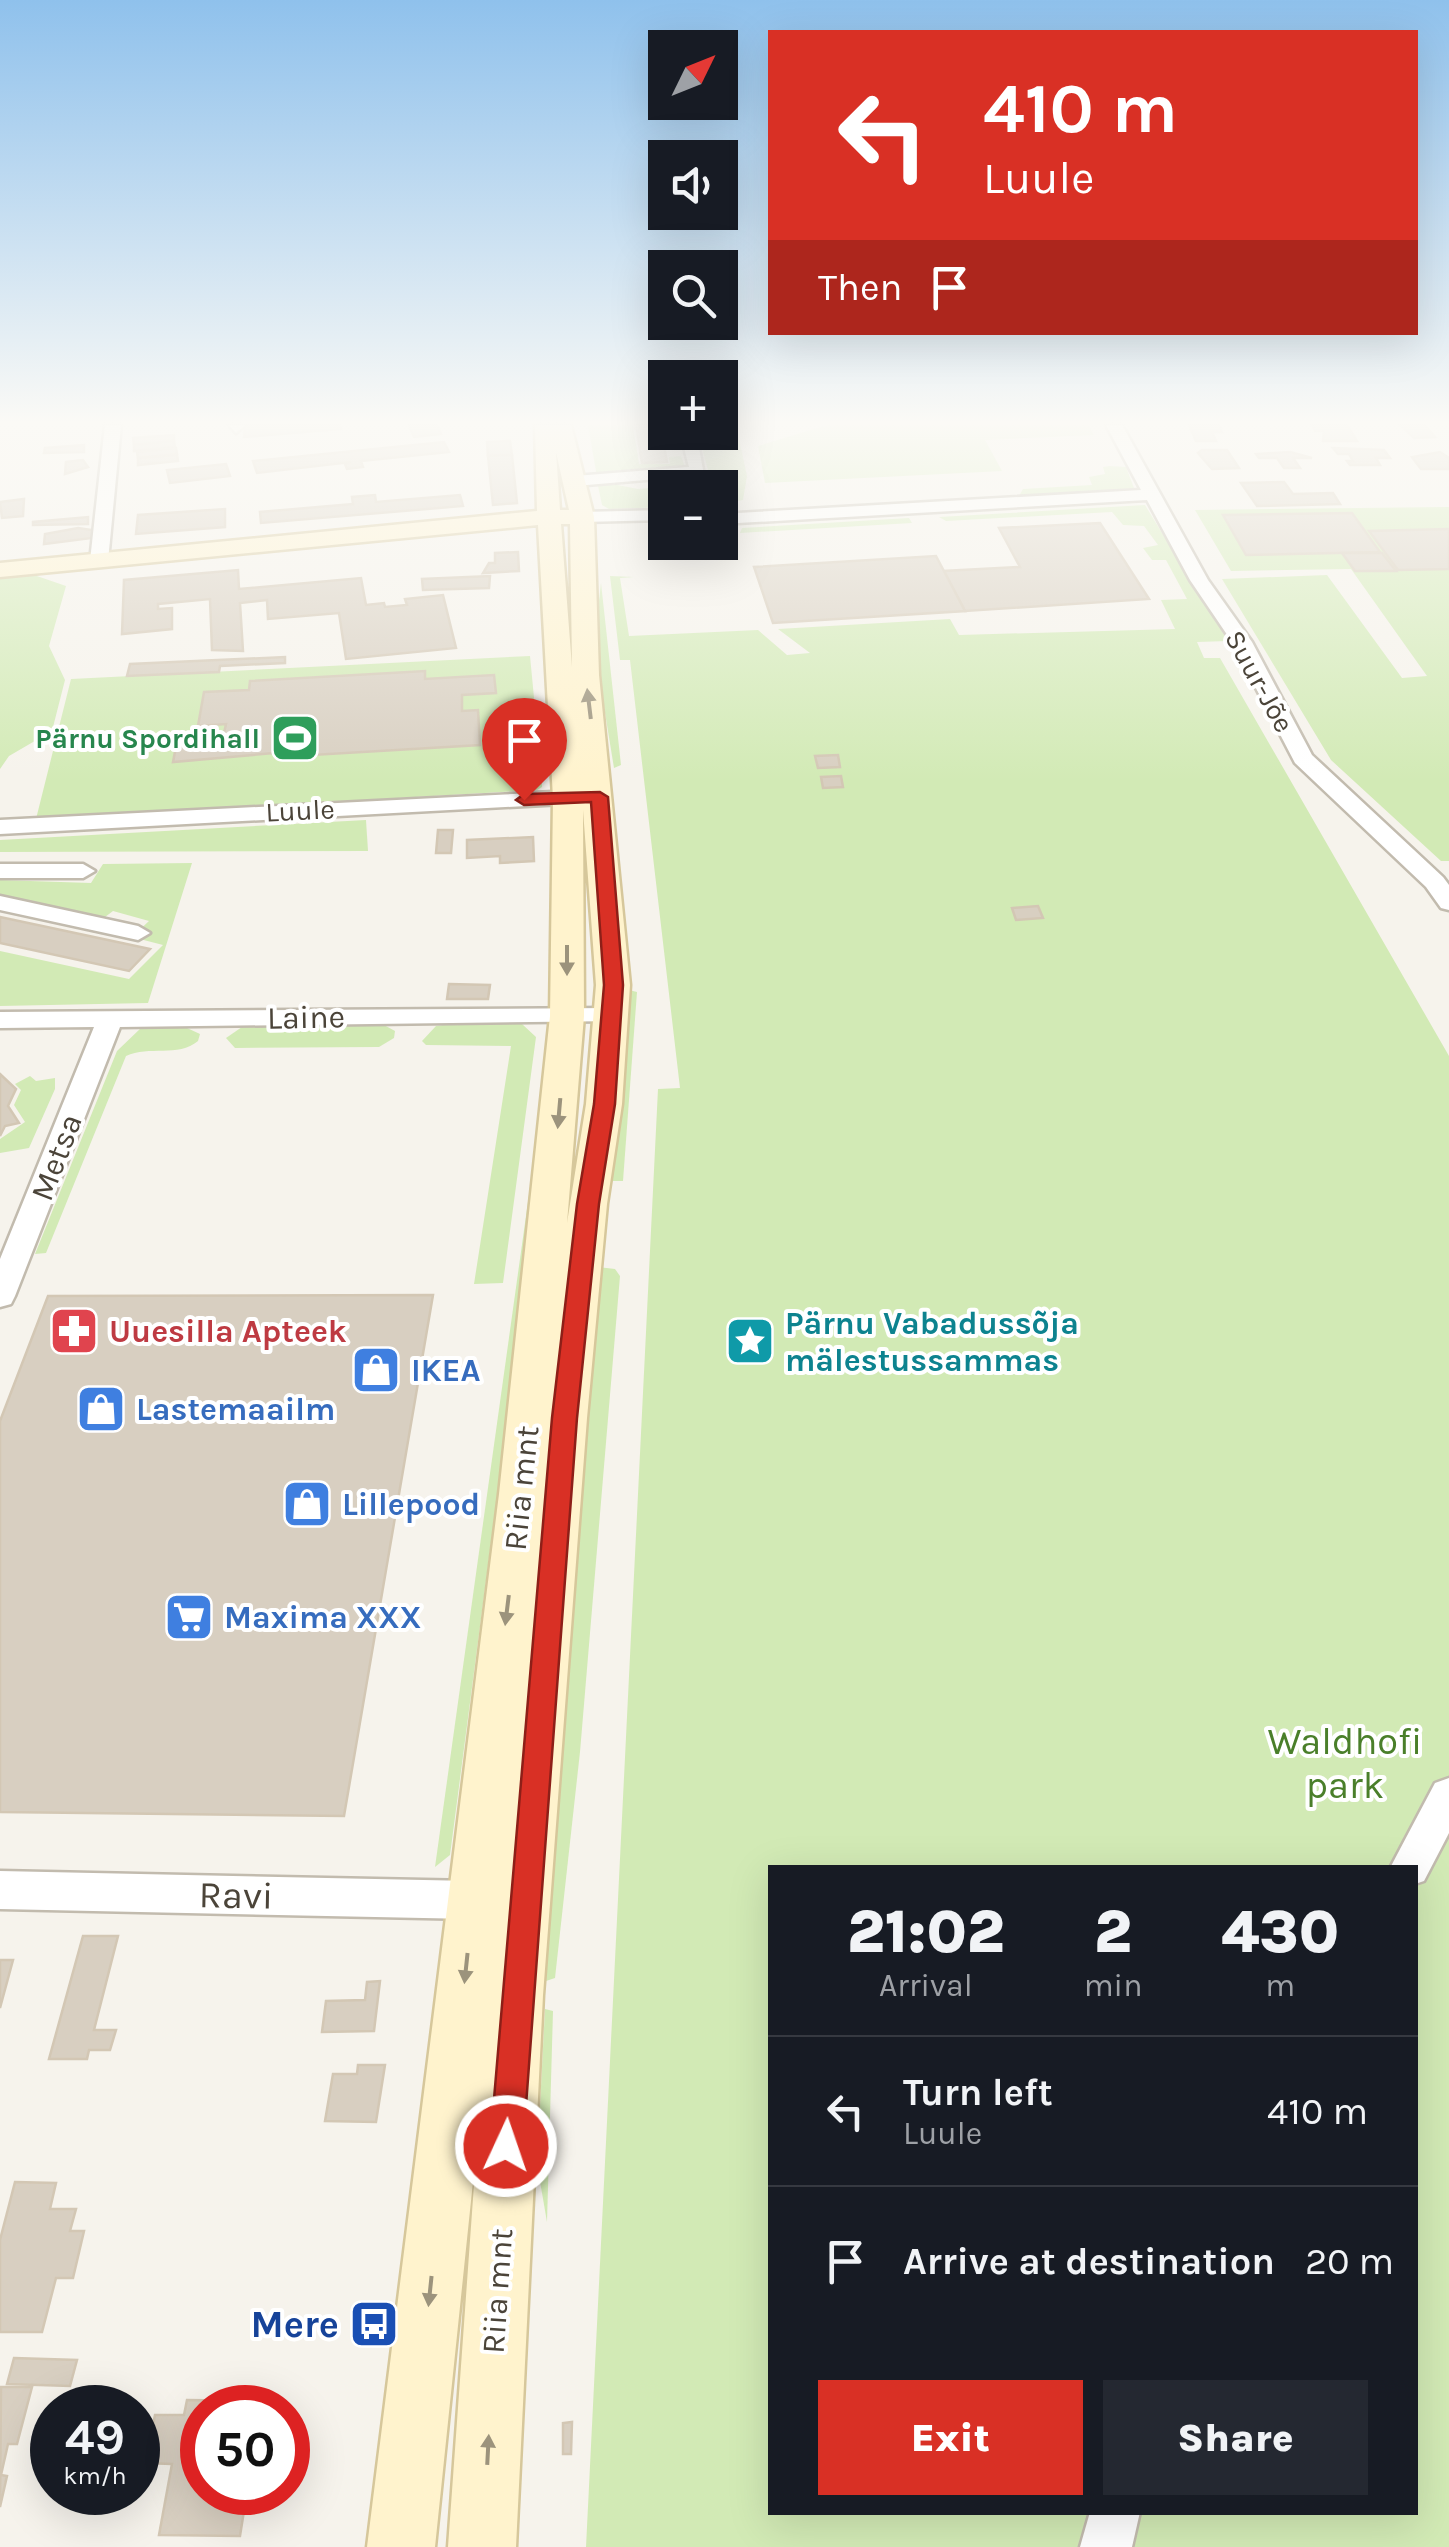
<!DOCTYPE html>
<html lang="en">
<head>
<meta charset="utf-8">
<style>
  :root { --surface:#171b24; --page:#242831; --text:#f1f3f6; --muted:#9ea1a6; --line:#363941; --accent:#d93025 }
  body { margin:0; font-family:Karla,sans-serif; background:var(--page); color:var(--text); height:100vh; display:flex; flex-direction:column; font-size:38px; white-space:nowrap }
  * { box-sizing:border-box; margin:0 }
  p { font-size:32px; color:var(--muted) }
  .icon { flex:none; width:55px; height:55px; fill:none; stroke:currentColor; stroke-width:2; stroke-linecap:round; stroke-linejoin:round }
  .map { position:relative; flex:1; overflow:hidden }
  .sheet { position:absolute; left:768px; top:1865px; width:650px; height:650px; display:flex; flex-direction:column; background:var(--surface); border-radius:0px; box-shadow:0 10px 40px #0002 }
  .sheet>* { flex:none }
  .top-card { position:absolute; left:768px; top:30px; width:650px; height:305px; border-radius:0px; box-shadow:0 10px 40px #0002; background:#d93025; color:#fff; overflow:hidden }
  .needle { width:65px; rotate:47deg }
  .buttons { position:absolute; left:648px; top:30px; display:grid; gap:20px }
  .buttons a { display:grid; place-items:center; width:90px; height:90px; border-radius:0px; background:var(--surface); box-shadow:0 10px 40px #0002; font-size:50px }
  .speed { position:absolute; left:30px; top:2385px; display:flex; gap:20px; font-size:50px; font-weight:700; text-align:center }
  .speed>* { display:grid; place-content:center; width:130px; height:130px; border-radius:50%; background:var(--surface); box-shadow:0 10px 40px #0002; line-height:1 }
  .speed small { font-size:25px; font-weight:400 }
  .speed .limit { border:15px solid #d22; background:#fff; color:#111 }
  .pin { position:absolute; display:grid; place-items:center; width:85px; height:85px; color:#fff; margin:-102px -42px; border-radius:50% 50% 50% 0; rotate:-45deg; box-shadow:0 0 10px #0007 }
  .pin .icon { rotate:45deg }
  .me { position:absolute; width:110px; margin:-55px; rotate:3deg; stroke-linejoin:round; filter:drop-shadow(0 0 8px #0008) }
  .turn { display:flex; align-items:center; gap:35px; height:210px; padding:0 50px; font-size:45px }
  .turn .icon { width:130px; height:130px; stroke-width:2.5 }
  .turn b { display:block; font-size:70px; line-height:85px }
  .then { display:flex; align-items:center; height:95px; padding:0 50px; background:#0003; gap:20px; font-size:38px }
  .eta { display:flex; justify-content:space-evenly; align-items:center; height:170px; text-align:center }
  .eta b { font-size:60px; font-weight:800; line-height:70px }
  .button { display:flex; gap:20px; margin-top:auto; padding:20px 50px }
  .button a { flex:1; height:115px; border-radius:0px; background:var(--accent); color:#fff; font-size:40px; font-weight:800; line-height:115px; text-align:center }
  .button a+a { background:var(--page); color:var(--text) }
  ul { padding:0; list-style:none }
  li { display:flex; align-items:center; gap:30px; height:150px; padding:0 50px; border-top:2px solid var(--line) }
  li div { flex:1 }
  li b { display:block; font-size:38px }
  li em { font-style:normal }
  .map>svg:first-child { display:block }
</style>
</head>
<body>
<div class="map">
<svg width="1449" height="2547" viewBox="0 0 1449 2547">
  <rect width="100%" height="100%" fill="#f6f3ec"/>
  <g fill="#d2eab5" fill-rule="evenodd">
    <polygon points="588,425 633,425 639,464 670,464 669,457 681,456 685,467 597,477"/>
    <polygon points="827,425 1088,425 1094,435 985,440 1002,471 765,483 758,446"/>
    <polygon points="698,434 738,434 747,476 743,500 720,504 720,488 665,488 665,507 609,509 602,505 597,481 638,489 710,483 707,475 724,474 708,470"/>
    <polygon points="1110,466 1126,467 1134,488 1127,492 931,501 1019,496 1023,489 1092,485 1089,477 1105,474 1103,467"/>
    <path d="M1145,505L1228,641L1197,642L1204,658H1220L1449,1056V2547H586L658,1089L680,1088L630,660H620L610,576L634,577L620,578L629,636L758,630L787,655L810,653L778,629L950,619L959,635L1175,629L1161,600L1187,599L1166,560H1152L1143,548L1158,545L1144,526L1123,525L1112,512L946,521L939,517ZM770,1868H1415V2512H770Z"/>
    <polygon points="1449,507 1449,861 1441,861 1331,760 1222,579 1327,575 1402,678 1427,676 1351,569 1231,571 1195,510"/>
    <polygon points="909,518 912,523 740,533 742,528"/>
    <polygon points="34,575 66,586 49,646 65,680 52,731 9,756 0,769 0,579"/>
    <polygon points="601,583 621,765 614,768 594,645"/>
    <polygon points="530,656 540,760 534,759 534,765 542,767 542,787 537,790 36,819 71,679"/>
    <polygon points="366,820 368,851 0,852 0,840"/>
    <polygon points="192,863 148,1003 0,1006 0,951 129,979 163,945 132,937 149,921 113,911 101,920 0,898 0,880 91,883 103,864"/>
    <polygon points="629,990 637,992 623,1181 610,1181"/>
    <polygon points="449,1024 522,1024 536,1037 503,1283 474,1284 511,1046 426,1045 422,1041 436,1026"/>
    <polygon points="384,1025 395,1031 394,1038 379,1047 235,1048 226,1038 242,1027"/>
    <path d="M141,1028H187L200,1034L198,1041C178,1058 149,1045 126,1056L46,1253L35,1254L117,1051Z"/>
    <polygon points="30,1076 36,1081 55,1078 55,1089 29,1148 0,1153 0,1139 25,1122 14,1105 21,1090 15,1084"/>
    <polygon points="536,1169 537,1192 450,1855 435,1867 532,1173"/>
    <polygon points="598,1267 615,1269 620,1276 580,1752 555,1978 546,1981 557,1789"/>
    <polygon points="545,2009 553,2011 547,2222 537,2164"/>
  </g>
  <g fill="#d8cfc1" stroke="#d3c7b4" stroke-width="2.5">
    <polygon points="245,425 340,425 341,429 244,437"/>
    <polygon points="409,425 437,425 441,434 414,437"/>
    <polygon points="636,425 660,425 667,462 642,463"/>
    <polygon points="1189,425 1219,425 1222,432 1212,432 1216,441 1196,441"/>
    <polygon points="1312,425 1347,425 1357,441 1323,441 1324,431 1315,431"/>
    <polygon points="1400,425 1425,425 1435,437 1414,438"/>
    <polygon points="174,435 174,441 134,445 133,438"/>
    <polygon points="174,441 175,447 134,451 134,445"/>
    <polygon points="510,441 512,455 488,456 487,442"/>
    <polygon points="444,442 449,452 361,461 363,467 347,469 345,464 351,462 257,473 253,461"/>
    <polygon points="84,445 84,452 44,453 45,448"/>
    <polygon points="176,448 177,454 138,458 137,452"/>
    <polygon points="1333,448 1384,450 1390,458 1376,458 1380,465 1350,465 1347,461 1353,461 1349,454 1338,454"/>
    <polygon points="1202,450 1227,450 1239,468 1212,469 1198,453"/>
    <polygon points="1290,452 1312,458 1293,458 1300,468 1284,468 1277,458 1259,458 1256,454"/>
    <polygon points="1440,452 1449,458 1449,469 1421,469 1412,457"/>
    <polygon points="177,455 178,461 138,465 138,458"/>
    <polygon points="512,455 517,503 493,505 488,456"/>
    <polygon points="66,462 83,460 88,467 65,474"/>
    <polygon points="226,464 230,476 170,483 167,470"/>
    <polygon points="1284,482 1293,494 1333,493 1340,504 1257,506 1241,483"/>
    <polygon points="375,495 376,502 460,495 463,506 261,523 260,512 353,504 352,497"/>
    <polygon points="24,499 23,516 2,518 0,502"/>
    <polygon points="225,509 225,527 136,534 138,515"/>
    <polygon points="1352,513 1380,552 1246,555 1223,515"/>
    <polygon points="88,517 88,524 33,525 33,522"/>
    <polygon points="1100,523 1149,599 965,611 944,571 1020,567 999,528"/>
    <polygon points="78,528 92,530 92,538 44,544 45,534"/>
    <polygon points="1449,529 1449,569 1398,570 1369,531"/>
    <polygon points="518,552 519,571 483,573 489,563 495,563 495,553"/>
    <polygon points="1342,553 1382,553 1396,571 1355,571"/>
    <polygon points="936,556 965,611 773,623 754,567"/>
    <polygon points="238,570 239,589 361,578 366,605 384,603 385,607 407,605 405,599 443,595 456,648 346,659 339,613 268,619 267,600 240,603 243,651 212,650 210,599 158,604 158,609 172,608 172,629 122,634 124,580"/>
    <polygon points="490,576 489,588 423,590 422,579"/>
    <polygon points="285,657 285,663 220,666 219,672 127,676 130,664"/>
    <polygon points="425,671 425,679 494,675 496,693 462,695 462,711 478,710 480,745 296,756 297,751 173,762 178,736 224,733 226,724 198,726 204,692 249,690 250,681"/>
    <polygon points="838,755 840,767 818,768 815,756"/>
    <polygon points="841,776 843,787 823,788 821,777"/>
    <polygon points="438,830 453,830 451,853 436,853"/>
    <polygon points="533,837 534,861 500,863 500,856 467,858 467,840"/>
    <polygon points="1038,906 1043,918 1016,920 1012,908"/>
    <polygon points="0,917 122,943 150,949 129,971 0,943"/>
    <polygon points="449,984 490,985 488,999 447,999"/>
    <polygon points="0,1074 16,1089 8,1106 19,1123 5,1126 0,1136"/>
    <polygon points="433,1295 344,1816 0,1812 0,1421 48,1296"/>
    <polygon points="83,1936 118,1936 94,2030 116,2030 110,2050 89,2050 87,2059 49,2059"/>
    <polygon points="0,1960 13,1960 0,2008"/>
    <polygon points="380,1981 374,2031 322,2032 326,2001 365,2000 367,1982"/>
    <polygon points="358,2065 385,2065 376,2122 325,2121 333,2074 357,2074"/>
    <polygon points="15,2182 56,2183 50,2209 76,2209 70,2231 84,2231 73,2278 56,2278 42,2332 0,2332 0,2240"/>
    <polygon points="14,2358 77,2360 70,2386 7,2384"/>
    <polygon points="1,2387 32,2387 17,2444 8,2444 1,2475 7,2476 0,2507"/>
    <polygon points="187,2400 261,2401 260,2408 202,2408 202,2492 247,2492 240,2536 159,2535 172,2464 145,2463 155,2415 184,2415"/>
    <polygon points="572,2422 571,2454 563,2454 563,2423"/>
  </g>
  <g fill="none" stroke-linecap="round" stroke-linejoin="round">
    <g stroke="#c2bbae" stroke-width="5">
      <g id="street">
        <polygon points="105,425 121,425 108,561 99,566 90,561"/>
        <polygon points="229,425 245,425 236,433"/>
        <polygon points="1106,425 1122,425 1208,580 1252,642 1312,755 1443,877 1449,885 1449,910 1441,908 1426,887 1295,763 1232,642 1190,580 1147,500 720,524 720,514 1141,490"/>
        <polygon points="680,432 696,432 704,475 575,486 567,481 575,476 689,467"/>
        <polygon points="665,510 665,520 582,522 573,517 582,512"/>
        <polygon points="592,790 600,792 600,802 0,834 0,820"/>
        <polygon points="0,864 83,864 95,871 83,878 0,878"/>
        <polygon points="0,896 138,926 150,933 138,940 0,910"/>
        <polygon points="611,1008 624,1016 620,1021 120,1027 15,1296 11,1304 0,1307 0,1259 94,1027 0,1028 0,1012"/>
        <polygon points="1449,1778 1449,1833 1424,1881 1415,1884 1415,1868 1390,1868 1435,1783"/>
        <polygon points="0,1871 472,1881 486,1887 492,1900 486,1913 472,1919 0,1909"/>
        <polygon points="1090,2512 1140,2512 1132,2547 1080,2547"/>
      </g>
    </g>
    <g stroke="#d6c79b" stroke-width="5">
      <path id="secondary" d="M535,425H571L594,517L599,675L630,985L622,1104L607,1204L587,1418L543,1995L516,2547H448L477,2143L435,2547H367L499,1494L550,1016L553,798L538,525L0,577V563L537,511ZM556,452L569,510H560ZM561,524H570L572,667ZM583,810L596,985L586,1104L567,1223L584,1016Z"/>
    </g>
    <use href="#street" fill="#fff" fill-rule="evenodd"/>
    <use href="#secondary" fill="#fff3cd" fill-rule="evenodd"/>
  </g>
  <defs><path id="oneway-solid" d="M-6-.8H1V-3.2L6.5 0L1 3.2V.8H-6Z" transform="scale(2.5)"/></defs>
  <g fill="#9c937c">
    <use href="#oneway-solid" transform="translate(589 704) rotate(-97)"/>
    <use href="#oneway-solid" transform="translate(567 960) rotate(90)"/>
    <use href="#oneway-solid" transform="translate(559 1113) rotate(95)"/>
    <use href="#oneway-solid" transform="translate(507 1610) rotate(97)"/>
    <use href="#oneway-solid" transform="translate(466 1968) rotate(96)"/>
    <use href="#oneway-solid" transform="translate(430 2291) rotate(96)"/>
    <use href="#oneway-solid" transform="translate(488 2450) rotate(-87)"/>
  </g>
  <linearGradient id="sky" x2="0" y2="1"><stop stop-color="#8fc1ec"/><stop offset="0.54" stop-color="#fbfaf6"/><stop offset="1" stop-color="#fbfaf6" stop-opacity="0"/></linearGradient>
  <rect width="1449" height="782" fill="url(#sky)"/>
  <polygon fill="#d93025" stroke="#8d1f18" stroke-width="2.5" points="600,792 608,797 623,985 615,1104 599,1204 577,1418 523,2146 518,2158 506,2163 495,2158 490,2146 552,1418 577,1204 594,1104 604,985 591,802 524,805 516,800 524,794"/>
  <defs>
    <g id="stadium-square" transform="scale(2.5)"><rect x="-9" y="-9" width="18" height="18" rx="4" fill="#2e9e5b" stroke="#fff"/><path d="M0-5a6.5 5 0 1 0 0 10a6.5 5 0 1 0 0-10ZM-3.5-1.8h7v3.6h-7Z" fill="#fff"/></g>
    <g id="pharmacy-square" transform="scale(2.5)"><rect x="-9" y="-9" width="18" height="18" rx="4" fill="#e0444e" stroke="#fff"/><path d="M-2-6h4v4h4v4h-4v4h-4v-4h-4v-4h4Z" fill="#fff"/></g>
    <g id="sight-square" transform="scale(2.5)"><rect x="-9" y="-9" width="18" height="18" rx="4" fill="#0f9aa8" stroke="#fff"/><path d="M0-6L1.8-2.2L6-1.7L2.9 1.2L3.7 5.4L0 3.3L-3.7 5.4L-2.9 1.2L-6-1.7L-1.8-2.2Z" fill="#fff"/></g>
    <g id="shop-square" transform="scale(2.5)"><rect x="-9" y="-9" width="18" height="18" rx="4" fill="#3f7fe0" stroke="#fff"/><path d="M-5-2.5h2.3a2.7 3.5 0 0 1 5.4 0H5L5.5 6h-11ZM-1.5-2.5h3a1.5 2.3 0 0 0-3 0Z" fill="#fff"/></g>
    <g id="supermarket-square" transform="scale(2.5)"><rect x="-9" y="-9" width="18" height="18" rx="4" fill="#3f7fe0" stroke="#fff"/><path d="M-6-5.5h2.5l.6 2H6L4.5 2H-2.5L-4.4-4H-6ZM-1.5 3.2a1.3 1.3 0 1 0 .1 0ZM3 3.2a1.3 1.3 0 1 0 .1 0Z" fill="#fff"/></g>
    <g id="bus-square" transform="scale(2.5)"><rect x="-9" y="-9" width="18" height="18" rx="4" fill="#1a4fb4" stroke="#fff"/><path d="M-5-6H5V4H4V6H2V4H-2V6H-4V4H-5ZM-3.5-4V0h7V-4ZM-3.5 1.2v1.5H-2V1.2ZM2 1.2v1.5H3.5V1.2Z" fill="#fff"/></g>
  </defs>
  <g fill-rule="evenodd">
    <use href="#stadium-square" x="295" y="738"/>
    <use href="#pharmacy-square" x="74" y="1331"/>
    <use href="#sight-square" x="750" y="1341"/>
    <use href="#shop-square" x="376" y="1370"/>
    <use href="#shop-square" x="101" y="1409"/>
    <use href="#shop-square" x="307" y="1504"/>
    <use href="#supermarket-square" x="189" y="1617"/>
    <use href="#bus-square" x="374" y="2324"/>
  </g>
  <g text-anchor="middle" stroke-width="8" stroke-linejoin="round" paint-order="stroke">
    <g font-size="28" fill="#4b4439" stroke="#fff">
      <text transform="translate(1260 681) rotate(61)" y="10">Suur-Jõe</text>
      <text transform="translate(300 810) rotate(-3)" y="10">Luule</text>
    </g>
    <g font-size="28" font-weight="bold" fill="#27864d" stroke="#fff" text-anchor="end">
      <text x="260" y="748">Pärnu Spordihall</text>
    </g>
    <g font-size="32" fill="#4b4439" stroke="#fff">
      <text transform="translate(306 1017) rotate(-1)" y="11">Laine</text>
      <text transform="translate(56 1157) rotate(-69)" y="11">Metsa</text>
      <text transform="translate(521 1488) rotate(-84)" y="11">Riia mnt</text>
      <text transform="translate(497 2291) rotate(-86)" y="11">Riia mnt</text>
    </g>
    <g font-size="32" font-weight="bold" fill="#0d838f" stroke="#fff" text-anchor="start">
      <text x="785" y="1334">Pärnu Vabadussõja<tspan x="785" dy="37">mälestussammas</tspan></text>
    </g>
    <g font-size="32" font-weight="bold" fill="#be3a42" stroke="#fff" text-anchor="start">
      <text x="109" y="1342">Uuesilla Apteek</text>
    </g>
    <g font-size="32" font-weight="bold" fill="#366cbe" stroke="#fff" text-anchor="start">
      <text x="411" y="1381">IKEA</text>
      <text x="136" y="1420">Lastemaailm</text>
      <text x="342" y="1515">Lillepood</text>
      <text x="224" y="1628">Maxima XXX</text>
    </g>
    <g font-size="38" fill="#4a7f2a" stroke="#fff">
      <text x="1345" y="1754">Waldhofi<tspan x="1345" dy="44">park</tspan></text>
    </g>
    <g font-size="38" fill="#4b4439" stroke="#fff">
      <text transform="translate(236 1895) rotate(1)" y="13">Ravi</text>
    </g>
    <g font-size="38" font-weight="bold" fill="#164399" stroke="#fff" text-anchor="end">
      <text x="339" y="2337">Mere</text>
    </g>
  </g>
</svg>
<div class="buttons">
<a><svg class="needle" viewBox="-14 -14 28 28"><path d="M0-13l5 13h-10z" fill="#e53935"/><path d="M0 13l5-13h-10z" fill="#9ea1a6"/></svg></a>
<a><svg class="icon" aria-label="sound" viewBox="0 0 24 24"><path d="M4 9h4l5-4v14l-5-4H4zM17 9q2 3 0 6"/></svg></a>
<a><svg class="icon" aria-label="search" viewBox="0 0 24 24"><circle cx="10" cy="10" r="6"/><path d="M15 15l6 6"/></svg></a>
<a>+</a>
<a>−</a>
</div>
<div class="speed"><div>49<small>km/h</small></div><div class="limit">50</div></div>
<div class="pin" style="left:524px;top:800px;background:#d93025"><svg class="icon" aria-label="arrive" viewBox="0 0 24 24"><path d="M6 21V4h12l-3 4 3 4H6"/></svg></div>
<svg class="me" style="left:506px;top:2146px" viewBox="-20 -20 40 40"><circle r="17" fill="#d93025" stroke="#fff" stroke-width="3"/><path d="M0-11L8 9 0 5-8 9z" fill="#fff"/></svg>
<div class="top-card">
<div class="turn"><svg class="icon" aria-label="left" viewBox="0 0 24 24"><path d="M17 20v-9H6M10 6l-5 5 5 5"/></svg><div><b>410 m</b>Luule</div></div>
<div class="then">Then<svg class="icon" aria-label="arrive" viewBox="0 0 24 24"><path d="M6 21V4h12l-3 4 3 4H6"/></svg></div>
</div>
<section class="sheet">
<div class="eta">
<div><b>21:02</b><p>Arrival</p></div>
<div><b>2</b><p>min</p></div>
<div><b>430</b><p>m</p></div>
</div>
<ul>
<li><svg class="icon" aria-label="left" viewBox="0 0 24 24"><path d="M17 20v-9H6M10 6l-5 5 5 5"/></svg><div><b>Turn left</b><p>Luule</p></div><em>410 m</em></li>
<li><svg class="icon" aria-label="arrive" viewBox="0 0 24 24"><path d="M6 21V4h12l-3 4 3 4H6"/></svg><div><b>Arrive at destination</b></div><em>20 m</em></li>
</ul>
<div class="button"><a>Exit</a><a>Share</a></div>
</section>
</div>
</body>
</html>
